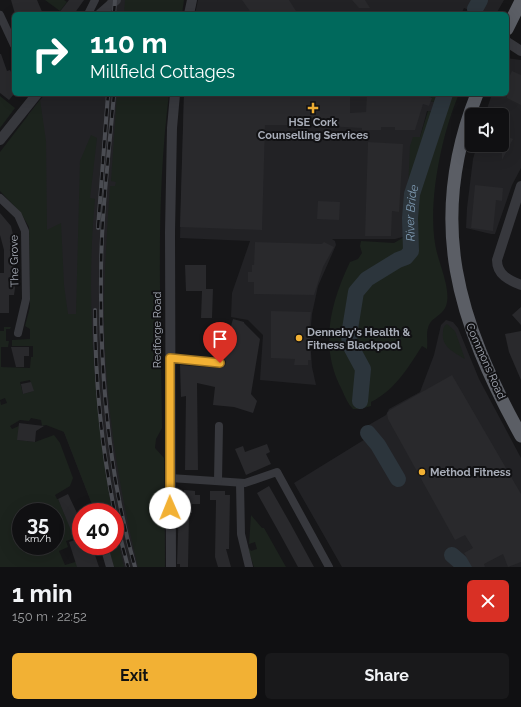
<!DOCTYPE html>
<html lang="en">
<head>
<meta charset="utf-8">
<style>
  :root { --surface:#101012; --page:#19191b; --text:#f1f3f6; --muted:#9c9d9f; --line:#303032; --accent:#f2b134 }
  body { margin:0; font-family:Raleway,sans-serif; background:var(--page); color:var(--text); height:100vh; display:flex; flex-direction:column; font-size:15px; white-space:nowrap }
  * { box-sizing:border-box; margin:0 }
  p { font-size:13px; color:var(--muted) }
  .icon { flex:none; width:22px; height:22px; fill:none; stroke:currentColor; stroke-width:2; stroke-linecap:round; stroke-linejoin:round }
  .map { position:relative; height:567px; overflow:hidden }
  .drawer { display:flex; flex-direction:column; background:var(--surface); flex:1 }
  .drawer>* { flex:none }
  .top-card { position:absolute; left:12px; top:12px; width:497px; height:84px; border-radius:6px; box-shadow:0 4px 16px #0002,0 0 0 1px var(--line); background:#00695c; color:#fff; overflow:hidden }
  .buttons { position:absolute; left:465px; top:108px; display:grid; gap:8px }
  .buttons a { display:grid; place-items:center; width:44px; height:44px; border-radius:6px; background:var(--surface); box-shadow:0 4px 16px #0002,0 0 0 1px var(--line); font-size:20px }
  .speed { position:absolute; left:12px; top:503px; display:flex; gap:8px; font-size:20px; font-weight:700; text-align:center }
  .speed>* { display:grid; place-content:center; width:52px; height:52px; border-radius:50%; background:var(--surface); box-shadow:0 4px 16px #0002,0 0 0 1px var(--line); line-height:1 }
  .speed small { font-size:10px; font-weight:400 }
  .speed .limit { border:6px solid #d22; background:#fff; color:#111 }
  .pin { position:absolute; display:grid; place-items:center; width:34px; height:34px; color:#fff; margin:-41px -17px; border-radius:50% 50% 50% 0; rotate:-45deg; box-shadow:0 0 4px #0007 }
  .pin .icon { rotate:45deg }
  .me { position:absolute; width:44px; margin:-22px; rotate:359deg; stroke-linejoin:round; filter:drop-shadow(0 0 3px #0008) }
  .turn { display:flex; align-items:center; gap:14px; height:84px; padding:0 12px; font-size:18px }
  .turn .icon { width:52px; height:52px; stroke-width:2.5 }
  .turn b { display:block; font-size:28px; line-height:34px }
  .round { display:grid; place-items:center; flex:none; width:42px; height:42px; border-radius:6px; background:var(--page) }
  .overview { display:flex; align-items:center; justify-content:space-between; height:68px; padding:0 12px }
  h1 { font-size:24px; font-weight:700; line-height:30px }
  .cta { display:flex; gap:8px; margin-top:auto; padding:8px 12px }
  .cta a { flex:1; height:46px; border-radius:6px; background:var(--accent); color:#111; font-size:16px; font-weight:700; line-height:46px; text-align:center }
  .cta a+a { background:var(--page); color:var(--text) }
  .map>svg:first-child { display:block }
</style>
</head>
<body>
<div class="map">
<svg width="521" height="567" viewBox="0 0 521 567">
  <rect width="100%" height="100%" fill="#161618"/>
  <g fill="#222225">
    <polygon points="107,0 125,0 134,14 105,14"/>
    <polygon points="198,0 504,0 496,14 479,14 464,8 461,14 195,14"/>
    <polygon points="507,58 521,60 521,168 512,185 495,234 491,234 466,228 467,208 473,159 477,145 502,145 502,115 485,115 492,94 507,94"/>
    <polygon points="45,94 126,94 127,442 164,458 165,567 114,567 115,512 95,512 64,432 33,363 33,247 28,115"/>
    <polygon points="184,94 432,94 430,101 435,102 432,112 427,111 420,137 407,206 406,236 395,239 332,239 335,241 336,245 318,286 312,314 310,338 312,367 316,385 260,380 263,335 248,320 231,317 232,293 250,241 180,238"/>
    <polygon points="446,320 453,322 458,328 479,379 521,458 521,567 342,567 294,483 367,438 360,430 386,415 389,409 420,392 434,355 441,325"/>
  </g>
  <g fill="#1c231d" fill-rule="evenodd">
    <polygon points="45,0 64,0 67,2 60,11"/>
    <polygon points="125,0 184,0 182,14 124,14"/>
    <path d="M117,94H169C155,205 161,317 162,428L156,439L155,448L164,458L165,567H138C118,485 105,401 104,317C104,273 107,230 110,186H115L116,182L111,181Z"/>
    <path d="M432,94H459C442,133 428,200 435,243C437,260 450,285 447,302C445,316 431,316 428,328C426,334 428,342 427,349L422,346C408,368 395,390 371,402V406L360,409H353C348,404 345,397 342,390C319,347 330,304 350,262L358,259L362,253L360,246L361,241L394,243L406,236L410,146L413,137H420L428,111L432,112L435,102L430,101Z"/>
    <polygon points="0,96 15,108 0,128"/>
    <path d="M40,100L46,141L47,230L61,223L64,285L68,314H76L80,161L91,135L97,138L90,198L95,199C85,303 95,409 112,512H95L64,432L46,425L42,426L41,420L31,418L29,421L20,420L10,426L12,429L19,426L18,440L35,442L54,435L60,443L73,478L70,486L55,495L57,499H58L75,538L66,541L68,547L59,551L65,565L85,559L81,567H0V400L1,405L7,403L5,398L0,400V331H4V327H11L10,329H6V341H9L8,347H1V367L30,368L31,357H33V346H12V340L30,339V329L25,326L30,307L29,227L21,213L0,191V152ZM30,380L33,391L23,394L20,382ZM21,512H55V546H21Z"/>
    <path d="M447,324L455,331L465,359C454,352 441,347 443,332C443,328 444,326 447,324Z"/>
    <polygon points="251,515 262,528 264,528 286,567 254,567 248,549 249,548 251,551 257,549 255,542 249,544"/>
    <polygon points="115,527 124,567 114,567 108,546 115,546"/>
  </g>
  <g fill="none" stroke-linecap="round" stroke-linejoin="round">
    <g stroke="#2c353c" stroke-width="16">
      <polyline points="475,9 480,0"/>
      <path id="s1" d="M360,401L363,369L350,345L349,335L356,292L367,279L398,260L406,257L411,251L410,218L412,194L445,94"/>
      <polyline points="368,433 378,445 398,479"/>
      <polyline points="452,555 466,567"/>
    </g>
  </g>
  <g fill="#29292c">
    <polygon points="11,0 37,0 43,14 15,14"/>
    <polygon points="69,0 84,0 74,14 58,14"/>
    <polygon points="242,0 289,0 296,11 292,14 252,14"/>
    <polygon points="352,0 365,0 370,8 359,8"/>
    <polygon points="0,54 1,54 7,71 10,70 14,78 14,94 9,100 0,93"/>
    <polygon points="512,71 521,75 521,105 507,98 507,81"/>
    <polygon points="184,94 350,94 350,113 366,112 367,94 427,94 426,96 432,98 429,106 423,104 415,130 395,130 395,127 381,127 381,130 362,130 362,128 307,125 265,125 262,230 180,227"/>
    <polygon points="502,134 513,139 502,160 502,153 486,145 502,145"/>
    <polygon points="368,142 403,144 399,212 392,211 391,236 365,236"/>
    <polygon points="475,185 503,188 502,201 496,200 493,231 471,228"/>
    <polygon points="318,201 340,202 339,220 317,219"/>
    <polygon points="0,213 11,226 15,243 12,243 15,288 14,295 9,295 9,313 0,313 0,273 4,273 4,250 0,235"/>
    <polygon points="255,242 322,244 324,242 334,247 323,267 314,295 254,294 254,282 248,282 248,272 252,272 252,265 254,265"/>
    <polygon points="185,265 206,265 206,289 213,289 212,318 201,318 202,291 186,291"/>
    <polygon points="521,307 521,325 512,315"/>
    <polygon points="271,311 311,312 309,330 311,360 308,360 308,365 294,365 295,359 271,358"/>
    <polygon points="233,319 244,322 244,323 260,339 251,394 257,401 253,413 234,407 213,405 215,387 197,383 198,470 185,470 186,396 181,397 180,365 220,368 225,366 226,361 222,358"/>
    <polygon points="521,331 521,380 509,352 505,334"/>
    <polygon points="11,347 29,347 29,356 24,356 24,367 16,367"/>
    <polygon points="452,375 521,494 521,562 508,567 503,554 484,564 485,567 472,567 464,553 473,548 465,535 455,540 388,419 387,413 390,410"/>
    <polygon points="31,382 34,391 23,394 21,384"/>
    <polygon points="19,423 44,426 36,431 35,442 17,440"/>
    <polygon points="267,444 270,452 266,454 271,464 246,475 235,449 243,446 245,452"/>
    <polygon points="269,486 290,523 314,567 298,567 280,534 257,493"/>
    <polygon points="184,490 195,491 195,495 200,495 200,504 192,504 192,513 189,513 188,567 180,567 180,564 177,564 179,506 184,506"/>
    <polygon points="210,491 225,491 225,495 230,495 229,549 226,549 231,567 218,567 215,557 216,502 216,500 210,500"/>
    <polygon points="68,494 77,513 81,512 81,546 92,546 99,567 77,567 69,542 75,540 58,499"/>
  </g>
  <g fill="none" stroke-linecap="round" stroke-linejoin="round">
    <g stroke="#37383d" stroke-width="8">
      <polyline points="88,14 95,0"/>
      <polyline points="0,15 14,45"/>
      <polyline points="0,198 18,215 25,231 26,299 18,333"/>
      <polyline points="170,358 221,363"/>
      <polyline points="170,478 245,483 277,472 329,567"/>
      <polyline points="218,481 219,426"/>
      <polyline points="240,483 241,534 249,567"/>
      <polyline points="104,546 110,567"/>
    </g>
    <g stroke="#37383d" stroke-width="10">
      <polyline points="100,14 116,0"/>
      <polyline points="189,14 192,0"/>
      <polyline points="507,42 521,51"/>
      <polyline points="0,140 37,94"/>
      <path d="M521,186L497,260C497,275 509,280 521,285"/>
      <polyline points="171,567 170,232 172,128 175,94"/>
    </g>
    <g stroke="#5b5e65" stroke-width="13">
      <polyline points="507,29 521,1"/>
      <path d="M477,94C426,222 458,321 521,436"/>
    </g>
    <g stroke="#4a4c52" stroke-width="4">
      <g id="rail">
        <polyline points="114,14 115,0"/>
        <path d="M114,94C109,154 101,215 101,276C100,373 108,473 135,567"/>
        <polyline points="98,228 108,94"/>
        <path d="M95,310C95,396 105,484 128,567"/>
      </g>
    </g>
    <use href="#rail" stroke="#111113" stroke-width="2.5" stroke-dasharray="8" stroke-linecap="butt"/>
  </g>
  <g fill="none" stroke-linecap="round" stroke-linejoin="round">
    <g stroke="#9d7322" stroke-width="10">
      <polyline id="route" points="170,508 170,358 220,363"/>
    </g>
    <use href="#route" stroke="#f2b134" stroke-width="7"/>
  </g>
  <g fill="#f2b134" stroke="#111113" stroke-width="1.5">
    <path d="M311 102h4v4h4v4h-4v4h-4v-4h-4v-4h4z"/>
    <circle cx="299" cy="338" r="4"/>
    <circle cx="422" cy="472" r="4"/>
  </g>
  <g text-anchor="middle" stroke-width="4" stroke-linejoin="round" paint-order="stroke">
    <g font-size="11" font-weight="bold" fill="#a8adb8" stroke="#111113" text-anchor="start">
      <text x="313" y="126" text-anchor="middle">HSE Cork<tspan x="313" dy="13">Counselling Services</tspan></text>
      <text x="307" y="336">Dennehy's Health &amp;<tspan x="307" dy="13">Fitness Blackpool</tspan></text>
      <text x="430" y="476">Method Fitness</text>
    </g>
    <g font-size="11" fill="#a8adb8" stroke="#111113">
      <text transform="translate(14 261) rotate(-91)" y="4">The Grove</text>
      <text transform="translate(157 330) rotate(-90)" y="4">Redforge Road</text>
      <text transform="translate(486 361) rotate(66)" y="4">Commons Road</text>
    </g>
    <g font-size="12" font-style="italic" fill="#7f9bb3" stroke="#111113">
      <text dy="4" stroke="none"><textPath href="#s1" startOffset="221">River Bride</textPath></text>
    </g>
  </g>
</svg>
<div class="buttons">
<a><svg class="icon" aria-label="sound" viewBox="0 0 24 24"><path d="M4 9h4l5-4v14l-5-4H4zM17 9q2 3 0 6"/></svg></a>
</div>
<div class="speed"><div>35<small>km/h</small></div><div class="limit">40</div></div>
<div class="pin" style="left:220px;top:363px;background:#d93025"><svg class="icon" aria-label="arrive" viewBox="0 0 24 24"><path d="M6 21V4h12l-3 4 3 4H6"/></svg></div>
<svg class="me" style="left:170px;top:508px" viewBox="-20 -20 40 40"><circle r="19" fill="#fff"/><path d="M0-13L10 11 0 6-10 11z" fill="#f2b134"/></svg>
<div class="top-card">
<div class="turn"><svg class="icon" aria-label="right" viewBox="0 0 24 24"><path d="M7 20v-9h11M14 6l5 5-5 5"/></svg><div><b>110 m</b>Millfield Cottages</div></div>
</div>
</div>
<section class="drawer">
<div class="overview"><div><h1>1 min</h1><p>150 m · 22:52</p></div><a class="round" style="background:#d93025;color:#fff"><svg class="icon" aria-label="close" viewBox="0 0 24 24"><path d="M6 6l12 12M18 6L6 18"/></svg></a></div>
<div class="cta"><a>Exit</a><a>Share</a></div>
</section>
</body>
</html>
